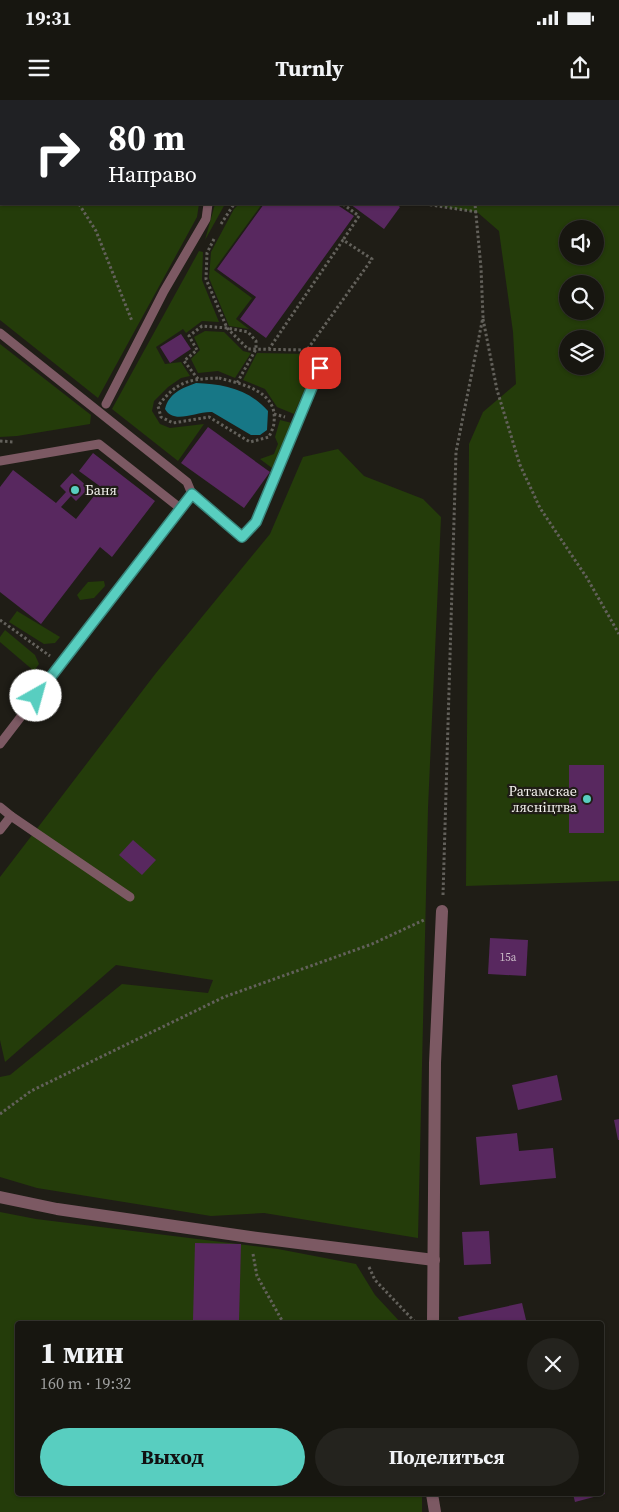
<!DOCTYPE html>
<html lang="ru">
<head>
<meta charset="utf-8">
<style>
  :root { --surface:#171610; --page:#24231e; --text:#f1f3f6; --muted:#9e9f9f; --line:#363530; --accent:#58cec0 }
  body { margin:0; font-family:"Source Serif 4",serif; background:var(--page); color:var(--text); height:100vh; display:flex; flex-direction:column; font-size:19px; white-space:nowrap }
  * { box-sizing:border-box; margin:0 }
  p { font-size:16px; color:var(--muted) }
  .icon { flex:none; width:28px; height:28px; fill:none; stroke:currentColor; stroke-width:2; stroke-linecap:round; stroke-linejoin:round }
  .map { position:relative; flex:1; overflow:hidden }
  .side { position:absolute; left:15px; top:1221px; width:589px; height:175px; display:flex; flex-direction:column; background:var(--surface); border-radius:5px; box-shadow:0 1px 4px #0004,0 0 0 1px var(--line) }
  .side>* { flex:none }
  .top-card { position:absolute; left:0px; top:0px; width:620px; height:105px; box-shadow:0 1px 4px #0004,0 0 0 1px var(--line); background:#202124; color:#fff; overflow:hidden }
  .buttons { position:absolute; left:559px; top:120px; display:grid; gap:10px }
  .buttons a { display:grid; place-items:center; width:45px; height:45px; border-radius:50%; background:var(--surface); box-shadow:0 1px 4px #0004,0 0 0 1px var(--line); font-size:25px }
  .pin { position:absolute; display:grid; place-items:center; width:42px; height:42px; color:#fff; margin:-21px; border-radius:10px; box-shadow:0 2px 8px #0006 }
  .me { position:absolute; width:55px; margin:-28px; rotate:38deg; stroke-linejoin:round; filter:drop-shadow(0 0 4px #0008) }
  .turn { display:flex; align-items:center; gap:18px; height:105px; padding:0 25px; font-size:22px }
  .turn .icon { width:65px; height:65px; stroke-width:2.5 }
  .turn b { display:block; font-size:35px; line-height:42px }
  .round { display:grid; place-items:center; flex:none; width:52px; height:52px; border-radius:26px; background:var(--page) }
  .head { display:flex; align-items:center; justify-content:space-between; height:85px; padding:0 25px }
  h1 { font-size:30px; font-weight:700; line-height:38px }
  .button { display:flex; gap:10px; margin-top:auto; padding:10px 25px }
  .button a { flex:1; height:58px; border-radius:30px; background:var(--accent); color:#111; font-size:20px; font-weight:700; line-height:58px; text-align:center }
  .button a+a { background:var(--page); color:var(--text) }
  .status { display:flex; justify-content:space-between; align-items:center; height:35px; padding:0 25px; background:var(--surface); direction:ltr }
  .status svg { height:14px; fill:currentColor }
  header { display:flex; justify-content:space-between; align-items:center; height:65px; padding:0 25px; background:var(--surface); font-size:22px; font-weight:700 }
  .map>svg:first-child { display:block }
</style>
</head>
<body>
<div class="status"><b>19:31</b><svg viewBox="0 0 49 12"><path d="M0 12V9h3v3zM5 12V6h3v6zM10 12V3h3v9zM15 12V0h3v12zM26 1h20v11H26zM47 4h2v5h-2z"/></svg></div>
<header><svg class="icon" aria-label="menu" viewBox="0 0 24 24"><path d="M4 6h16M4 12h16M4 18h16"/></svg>Turnly<svg class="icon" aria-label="share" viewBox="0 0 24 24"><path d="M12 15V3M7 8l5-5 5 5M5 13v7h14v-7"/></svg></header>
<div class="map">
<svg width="619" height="1412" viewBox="0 0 619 1412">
  <rect width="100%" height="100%" fill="#1f1d16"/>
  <g fill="#243c0a" fill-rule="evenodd">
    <polygon points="0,0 76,1 1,1 1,104 199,104 197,117 98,298 0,220"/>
    <polygon points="101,0 193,0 193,1 98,1"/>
    <path d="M213,0H619V781L466,786L469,344L483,312L516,284L513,232L499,131L477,112L425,104H619V1ZM568,129H595V156H568ZM568,184H595V211H568ZM568,239H595V266H568Z"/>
    <polygon points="215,104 225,104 205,140"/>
    <polygon points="239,104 262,104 214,170 252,198 236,219 249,229 229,226 209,178 211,152 234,109"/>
    <polygon points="199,151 203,152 202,180 219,222 202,221 186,233 183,229 156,247 165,264 181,262 190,276 181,278 168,287 154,301 152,311 160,324 170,328 204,324 178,361 112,309"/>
    <polygon points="205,231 224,232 243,251 251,253 235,278 218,271 198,273 191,259 200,250 194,237"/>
    <polygon points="0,244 91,315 90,324 17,336 0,337"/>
    <path d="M257,253L308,254C314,258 314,263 313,270L294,314L277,307L265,289L243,280Z"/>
    <polygon points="280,320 292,323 272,368 260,359 274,354 278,344 275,337"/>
    <polygon points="338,349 364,376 423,399 441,417 428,708 418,1138 264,1113 211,1116 37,1088 0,1077 0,977 10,975 122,884 208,893 213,880 116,865 5,962 0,940 0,777 156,573 270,434 303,357"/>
    <polygon points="104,481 105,486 94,498 80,500 77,495 88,482"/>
    <polygon points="17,511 60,537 55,543 44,544 9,522"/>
    <polygon points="5,530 35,555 39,564 34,571 0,542 0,537"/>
    <polygon points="0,1112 36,1119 278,1149 356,1164 375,1195 402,1224 18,1224 18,1394 422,1394 422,1412 0,1412"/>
  </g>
  <path fill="#177786" d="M196,283C223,284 249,289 268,311L267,330L260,335H251L212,312C196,311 174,325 165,309C169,293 182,288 196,283Z"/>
  <g fill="#58285f">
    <polygon points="264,104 336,104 354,116 266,238 240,219 256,197 217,169"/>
    <polygon points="350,104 396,104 400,107 384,129"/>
    <polygon points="181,234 191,249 170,263 160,247"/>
    <polygon points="208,327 270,372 244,408 181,363"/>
    <polygon points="93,353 155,401 112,457 100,447 41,524 0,492 0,387 13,370 56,403 66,392 60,386 72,373 89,388 76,401 71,396 61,407 76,419 101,387 79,371"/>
    <rect x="569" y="665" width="35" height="68"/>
    <polygon points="133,740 156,760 142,775 119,755"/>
    <polygon points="490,838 528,840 526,876 488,874"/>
    <polygon points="557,975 562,1000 518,1010 512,985"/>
    <polygon points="619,1019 619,1040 618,1040 614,1020"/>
    <polygon points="517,1033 519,1051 553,1048 556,1078 480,1085 476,1037"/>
    <polygon points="489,1131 491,1164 464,1165 462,1132"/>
    <polygon points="195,1143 241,1144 239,1221 193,1220"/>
    <polygon points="522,1203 527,1224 460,1224 458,1217"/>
    <polygon points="601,1383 605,1394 575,1402 573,1394 601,1394"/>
  </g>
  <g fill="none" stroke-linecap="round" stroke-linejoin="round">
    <g stroke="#63615b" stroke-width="3" stroke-dasharray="2.5 2.5" stroke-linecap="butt">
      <polyline points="351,0 353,1"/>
      <polyline points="23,1 25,0"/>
      <polyline points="463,1 463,0"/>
      <polyline points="0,5 1,6"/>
      <polyline points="79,104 96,131 132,221"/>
      <polyline points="343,104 359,116 343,140"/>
      <polyline points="425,104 477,112"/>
      <polyline points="221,124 234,104"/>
      <polyline points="214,139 207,153 206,179 227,228 248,249 307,250 372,159 343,140 269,249"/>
      <polyline points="483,219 497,290 520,365 540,408 587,478 619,534"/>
      <path d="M219,278C242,284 278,291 274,322C274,327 271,332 269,337L250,342L209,317L173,323L161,317L158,306C177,281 189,279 219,278Z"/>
      <polyline points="198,279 184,261 197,250 189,236 202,226 227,228 248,232 256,241 256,249 237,283"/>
      <polyline points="274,314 285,317"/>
      <polyline points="0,341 14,342"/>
      <polyline points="0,520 50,556"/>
      <polyline points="443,795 456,352 483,217 481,168 475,104"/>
      <polyline points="0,1014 31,991 224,897 372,844 426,819"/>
      <polyline points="253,1154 257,1176 284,1224"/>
      <polyline points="369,1167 375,1180 416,1223"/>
    </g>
    <g stroke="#7c5963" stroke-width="9">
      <polyline points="204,0 204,1"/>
      <polyline points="0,233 187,382 192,394 0,644"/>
      <polyline points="106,304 164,191 206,119 208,104"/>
      <polyline points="0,361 99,344 180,408"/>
      <polyline points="192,394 242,437 256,422 320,268"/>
      <polyline points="0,707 11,716 0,730"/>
      <polyline points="11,716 130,797"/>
    </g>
    <g stroke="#7c5963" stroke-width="12">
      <polyline points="0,1097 57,1109 250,1137 434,1160"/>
      <polyline points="433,1224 435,963 442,811"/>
      <polyline points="432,1394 435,1412"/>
    </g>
  </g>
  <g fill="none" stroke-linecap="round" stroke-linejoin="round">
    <g stroke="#39867d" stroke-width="12">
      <polyline id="route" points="36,596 192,394 242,437 256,422 320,268"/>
    </g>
    <use href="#route" stroke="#58cec0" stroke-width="9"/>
  </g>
  <g fill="#58cec0" stroke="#1f1d16" stroke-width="2">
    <circle cx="75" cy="390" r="5"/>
    <circle cx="587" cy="699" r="5"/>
  </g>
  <g text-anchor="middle" stroke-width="4.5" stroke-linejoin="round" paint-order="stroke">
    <g font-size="11" fill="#ccbec9">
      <text x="508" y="861">15а</text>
    </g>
    <g font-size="14" fill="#f2f0ec" stroke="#1f1d16" text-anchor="start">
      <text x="85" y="395">Баня</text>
      <text x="577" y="696" text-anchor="end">Ратамскае<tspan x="577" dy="16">лясніцтва</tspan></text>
    </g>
  </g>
</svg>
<div class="buttons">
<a><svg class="icon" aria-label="sound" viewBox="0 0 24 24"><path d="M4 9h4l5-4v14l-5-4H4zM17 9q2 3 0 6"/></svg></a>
<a><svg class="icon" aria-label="search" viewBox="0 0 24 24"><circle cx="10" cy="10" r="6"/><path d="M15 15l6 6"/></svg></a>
<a><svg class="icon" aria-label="layers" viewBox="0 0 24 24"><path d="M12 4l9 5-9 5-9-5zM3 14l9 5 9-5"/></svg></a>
</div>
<div class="pin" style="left:320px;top:268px;background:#d93025"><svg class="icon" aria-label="arrive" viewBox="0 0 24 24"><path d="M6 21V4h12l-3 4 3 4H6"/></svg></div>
<svg class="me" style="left:36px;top:596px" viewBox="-20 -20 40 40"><circle r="19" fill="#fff"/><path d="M0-13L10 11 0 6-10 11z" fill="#58cec0"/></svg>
<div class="top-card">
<div class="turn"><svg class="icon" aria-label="right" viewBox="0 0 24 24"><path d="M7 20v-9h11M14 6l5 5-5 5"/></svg><div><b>80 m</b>Направо</div></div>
</div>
<section class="side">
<div class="head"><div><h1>1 мин</h1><p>160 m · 19:32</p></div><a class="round"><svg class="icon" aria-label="close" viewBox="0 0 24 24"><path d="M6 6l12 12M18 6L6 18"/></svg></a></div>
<div class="button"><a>Выход</a><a>Поделиться</a></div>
</section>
</div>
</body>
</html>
